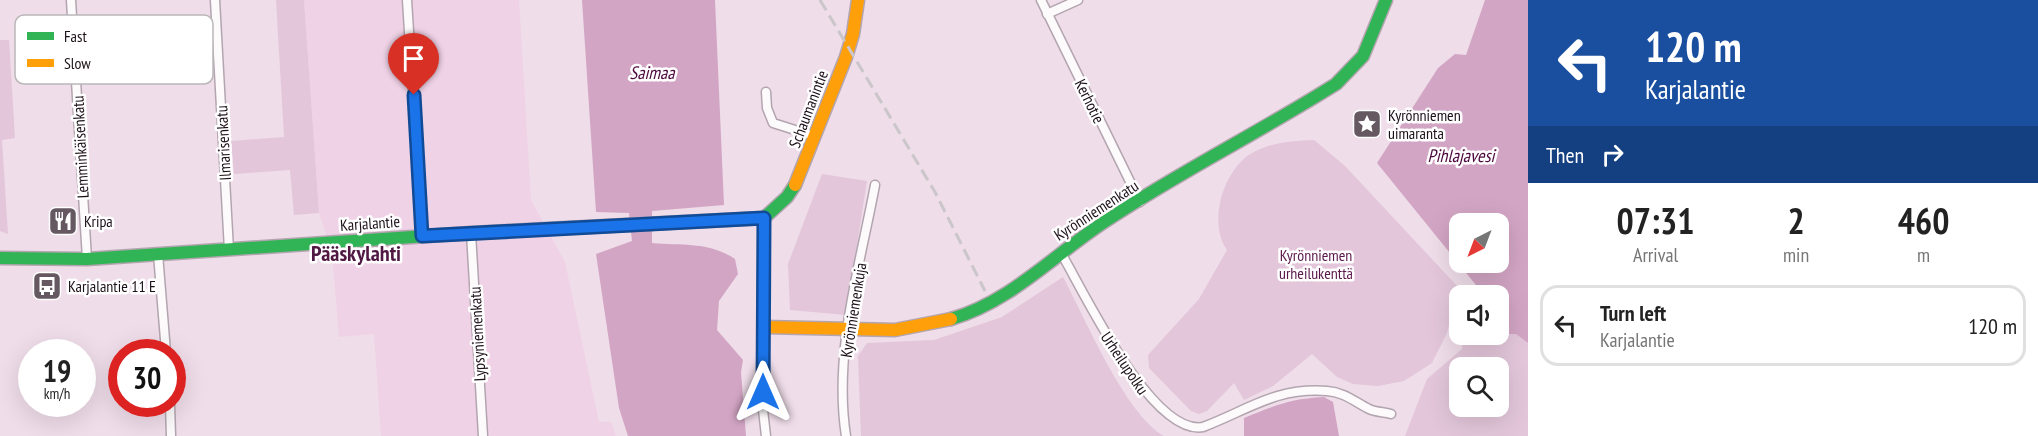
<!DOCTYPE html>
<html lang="en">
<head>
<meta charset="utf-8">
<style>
  :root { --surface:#fff; --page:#f6f6f6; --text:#222; --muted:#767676; --line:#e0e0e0 }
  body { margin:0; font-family:"PT Sans Narrow",sans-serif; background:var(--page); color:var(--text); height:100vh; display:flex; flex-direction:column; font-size:22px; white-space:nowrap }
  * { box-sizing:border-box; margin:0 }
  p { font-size:20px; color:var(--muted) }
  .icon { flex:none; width:33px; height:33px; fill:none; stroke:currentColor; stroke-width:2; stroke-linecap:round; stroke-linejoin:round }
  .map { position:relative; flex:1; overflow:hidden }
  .sheet { display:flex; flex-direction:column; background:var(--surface); width:510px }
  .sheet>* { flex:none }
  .hud { background:#1a4fa0; color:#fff; overflow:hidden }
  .needle { width:39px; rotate:222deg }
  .buttons { position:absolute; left:1449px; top:213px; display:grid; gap:12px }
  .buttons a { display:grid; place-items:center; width:60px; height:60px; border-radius:12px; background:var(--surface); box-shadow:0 6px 24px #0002; font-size:30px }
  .speed { position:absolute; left:18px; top:339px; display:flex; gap:12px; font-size:30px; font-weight:700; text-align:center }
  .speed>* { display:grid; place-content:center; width:78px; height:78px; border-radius:50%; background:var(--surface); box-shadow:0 6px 24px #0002; line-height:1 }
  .speed small { font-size:15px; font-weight:400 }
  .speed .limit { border:9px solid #d22; background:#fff; color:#111 }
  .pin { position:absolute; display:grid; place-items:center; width:51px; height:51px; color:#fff; margin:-62px -26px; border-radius:50% 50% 50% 0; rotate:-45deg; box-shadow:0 0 6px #0007 }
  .pin .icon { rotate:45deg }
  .me { position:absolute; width:66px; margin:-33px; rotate:0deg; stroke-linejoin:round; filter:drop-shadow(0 0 4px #0008) }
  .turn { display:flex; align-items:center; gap:21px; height:126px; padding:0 18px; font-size:27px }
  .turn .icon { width:78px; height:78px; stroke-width:2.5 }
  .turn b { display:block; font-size:42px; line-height:51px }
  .then { display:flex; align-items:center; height:57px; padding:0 18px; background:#0003; gap:12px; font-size:22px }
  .eta { display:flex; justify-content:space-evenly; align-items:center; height:102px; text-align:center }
  .eta b { font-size:36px; font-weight:700; line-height:42px }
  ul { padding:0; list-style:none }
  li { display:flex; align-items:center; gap:18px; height:81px; margin:0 12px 9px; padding:0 6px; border:3px solid var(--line); border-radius:18px }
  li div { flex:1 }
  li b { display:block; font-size:22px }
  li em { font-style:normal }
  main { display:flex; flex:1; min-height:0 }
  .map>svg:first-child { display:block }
</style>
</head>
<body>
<main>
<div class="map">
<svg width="1528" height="436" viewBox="0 0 1528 436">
  <rect width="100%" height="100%" fill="#efdde9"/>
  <polygon fill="#f0d2e6" points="304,0 519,0 531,200 565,262 599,422 611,422 616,436 381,436 374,334 339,337 332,252 319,213"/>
  <g fill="#e3c6da" fill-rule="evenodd">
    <polygon points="276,0 304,0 319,213 294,215 290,170 234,174 231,141 284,137"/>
    <polygon points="0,40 9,40 15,138 2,140 8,234 0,231"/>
    <path d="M1314,140L1345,166L1458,287L1447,333L1432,363L1404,381L1378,386L1353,384L1337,377L1312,354L1273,386L1244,400L1234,383L1207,411L1199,414L1191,411L1149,368L1148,355L1199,299L1227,250C1207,222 1224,167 1254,152C1273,142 1293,141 1314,140Z"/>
    <polygon points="822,174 867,181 846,315 790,310 788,264"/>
    <path d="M1063,277C1085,318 1125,414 1164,436H861L858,356L867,343L934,340L1002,317Z"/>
    <path d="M1516,334L1528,343V436H1405L1427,379L1462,349L1463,335ZM1460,368H1498V406H1460Z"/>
  </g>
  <g fill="#d2a5c4" fill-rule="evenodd">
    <path d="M582,0H715L724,205L652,211V243C682,246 708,241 735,259L738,274L719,301L717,330L743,360L741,372L746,436H628L619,408L596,254L632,241L629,213L596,212Z"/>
    <path d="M1485,0H1528V343L1516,334H1499L1498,296L1484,295L1377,163L1438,68L1455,54L1466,55ZM1460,224H1498V262H1460Z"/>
    <path d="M1324,397L1333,402L1339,436H1244V418C1276,405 1289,399 1324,397Z"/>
  </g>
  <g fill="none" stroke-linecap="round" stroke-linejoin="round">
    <g stroke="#b3a5af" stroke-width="11">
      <g id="street">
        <polyline points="71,0 87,259"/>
        <polyline points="215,0 229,250"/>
        <polyline points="407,0 422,236"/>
        <polyline points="1041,0 1140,202"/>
        <polyline points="1047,14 1078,0"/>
        <polyline points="766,92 767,108 773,123 814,136"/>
        <polyline points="764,218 763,410 766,436"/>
        <polyline points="471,233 483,436"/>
        <path d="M1061,253C1082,288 1151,436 1203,427C1248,410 1276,387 1327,391C1344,392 1355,402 1369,409C1375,412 1384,412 1391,414"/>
        <polyline points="158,254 166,352"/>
        <polyline points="170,404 171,436"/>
        <path d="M846,436C833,353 860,266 875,185"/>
      </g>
    </g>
    <g stroke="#b3a5af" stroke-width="15">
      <g id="fast">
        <polyline points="0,258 87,259 471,233 764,218 787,197 795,185"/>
        <path d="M951,319C1010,302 1054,255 1104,222C1179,172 1260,132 1336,84L1363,56L1386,0"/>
      </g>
    </g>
    <g stroke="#b3a5af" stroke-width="15">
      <g id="slow">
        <polyline points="795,185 846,57 853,34 858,0"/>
        <polyline points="764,327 895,330 951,319"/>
      </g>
    </g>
    <use href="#street" stroke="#fdfafc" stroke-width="8"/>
    <use href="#fast" stroke="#30b455" stroke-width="12"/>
    <use href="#slow" stroke="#ff9f0a" stroke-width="12"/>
    <polyline stroke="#cac6c9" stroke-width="3" stroke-dasharray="12 6" stroke-linecap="butt" points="820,0 935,192 985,291"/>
  </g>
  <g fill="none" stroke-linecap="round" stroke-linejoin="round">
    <g stroke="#114b97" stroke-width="15">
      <polyline id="route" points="414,95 422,236 764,218 763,392"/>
    </g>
    <use href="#route" stroke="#1a73e8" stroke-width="10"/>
  </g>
  <defs>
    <g id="sight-square" transform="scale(1.5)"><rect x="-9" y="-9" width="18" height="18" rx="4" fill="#655860" stroke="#fff"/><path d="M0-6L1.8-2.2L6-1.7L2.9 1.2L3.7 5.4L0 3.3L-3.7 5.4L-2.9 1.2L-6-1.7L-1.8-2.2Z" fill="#fff"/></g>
    <g id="restaurant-square" transform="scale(1.5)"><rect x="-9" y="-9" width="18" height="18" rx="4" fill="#655860" stroke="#fff"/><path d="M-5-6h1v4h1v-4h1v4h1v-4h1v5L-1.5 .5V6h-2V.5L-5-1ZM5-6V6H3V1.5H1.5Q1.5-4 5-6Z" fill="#fff"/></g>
    <g id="bus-square" transform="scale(1.5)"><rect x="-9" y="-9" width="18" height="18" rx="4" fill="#655860" stroke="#fff"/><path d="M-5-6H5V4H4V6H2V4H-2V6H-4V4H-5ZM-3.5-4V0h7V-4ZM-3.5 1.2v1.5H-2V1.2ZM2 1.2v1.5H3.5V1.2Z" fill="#fff"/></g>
  </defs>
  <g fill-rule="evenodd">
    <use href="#sight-square" x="1367" y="124"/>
    <use href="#restaurant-square" x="63" y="221"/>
    <use href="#bus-square" x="47" y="286"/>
  </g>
  <g text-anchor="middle" stroke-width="5" stroke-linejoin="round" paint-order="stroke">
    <g font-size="16" fill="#1b1017" stroke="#fff">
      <text transform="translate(1090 101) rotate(64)" y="6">Kerhotie</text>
      <text transform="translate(808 109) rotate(-69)" y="6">Schaumanintie</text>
      <text transform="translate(223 143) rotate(-93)" y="6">Ilmarisenkatu</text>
      <text transform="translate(80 147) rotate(-93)" y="6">Lemminkäisenkatu</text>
      <text transform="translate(1096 210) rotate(-33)" y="6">Kyrönniemenkatu</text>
      <text transform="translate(370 223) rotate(-4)" y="6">Karjalantie</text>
      <text transform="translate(853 310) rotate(-81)" y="6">Kyrönniemenkuja</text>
      <text transform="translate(477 334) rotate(-93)" y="6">Lypsyniemenkatu</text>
      <text transform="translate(1125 363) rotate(56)" y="6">Urheilupolku</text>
    </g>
    <g font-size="16" fill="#1b1017" stroke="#fff" text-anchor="start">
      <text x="1388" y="121">Kyrönniemen<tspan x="1388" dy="18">uimaranta</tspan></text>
      <text x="84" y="227">Kripa</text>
      <text x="68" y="292">Karjalantie 11 E</text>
    </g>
    <g font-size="16" fill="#5a184b" stroke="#fff">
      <text x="1316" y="261">Kyrönniemen<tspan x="1316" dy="18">urheilukenttä</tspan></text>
    </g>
    <g font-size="18" font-style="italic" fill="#4d093f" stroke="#fff">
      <text x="652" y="79">Saimaa</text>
      <text x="1461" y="162">Pihlajavesi</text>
    </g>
    <g font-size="22" font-weight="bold" fill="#501842" stroke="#fff">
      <text x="356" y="261">Pääskylahti</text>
    </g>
  </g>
  <rect x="15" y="15" width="198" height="69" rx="9" fill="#fff" stroke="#bbb7b9" stroke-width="1.5"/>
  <rect x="27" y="32" width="27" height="8" fill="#30b455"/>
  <rect x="27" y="59" width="27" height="8" fill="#ff9f0a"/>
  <g font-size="16" fill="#1b1017">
    <text x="64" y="42">Fast</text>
    <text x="64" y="69">Slow</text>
  </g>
</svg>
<div class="buttons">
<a><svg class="needle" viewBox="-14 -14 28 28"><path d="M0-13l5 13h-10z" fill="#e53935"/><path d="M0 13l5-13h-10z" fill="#767676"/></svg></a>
<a><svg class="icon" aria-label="sound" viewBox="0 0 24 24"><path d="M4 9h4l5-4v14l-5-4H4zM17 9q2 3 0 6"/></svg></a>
<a><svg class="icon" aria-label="search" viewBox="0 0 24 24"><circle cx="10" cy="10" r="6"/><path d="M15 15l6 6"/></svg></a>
</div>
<div class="speed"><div>19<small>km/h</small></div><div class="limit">30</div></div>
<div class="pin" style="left:414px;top:95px;background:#d93025"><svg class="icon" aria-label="arrive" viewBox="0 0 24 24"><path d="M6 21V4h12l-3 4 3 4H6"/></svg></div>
<svg class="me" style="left:763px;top:392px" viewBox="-20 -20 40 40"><path d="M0-17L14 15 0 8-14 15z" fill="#1a73e8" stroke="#fff" stroke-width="4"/></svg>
</div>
<section class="sheet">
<div class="hud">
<div class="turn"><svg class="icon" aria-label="left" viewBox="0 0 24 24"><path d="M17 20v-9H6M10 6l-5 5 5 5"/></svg><div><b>120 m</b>Karjalantie</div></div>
<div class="then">Then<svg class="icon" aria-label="right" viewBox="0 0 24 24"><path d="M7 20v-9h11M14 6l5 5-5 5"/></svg></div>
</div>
<div class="eta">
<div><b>07:31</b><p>Arrival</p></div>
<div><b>2</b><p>min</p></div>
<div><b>460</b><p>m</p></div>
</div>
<ul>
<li><svg class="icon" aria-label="left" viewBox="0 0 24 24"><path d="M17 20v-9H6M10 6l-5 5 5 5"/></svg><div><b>Turn left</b><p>Karjalantie</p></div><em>120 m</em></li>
</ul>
</section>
</main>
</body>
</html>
